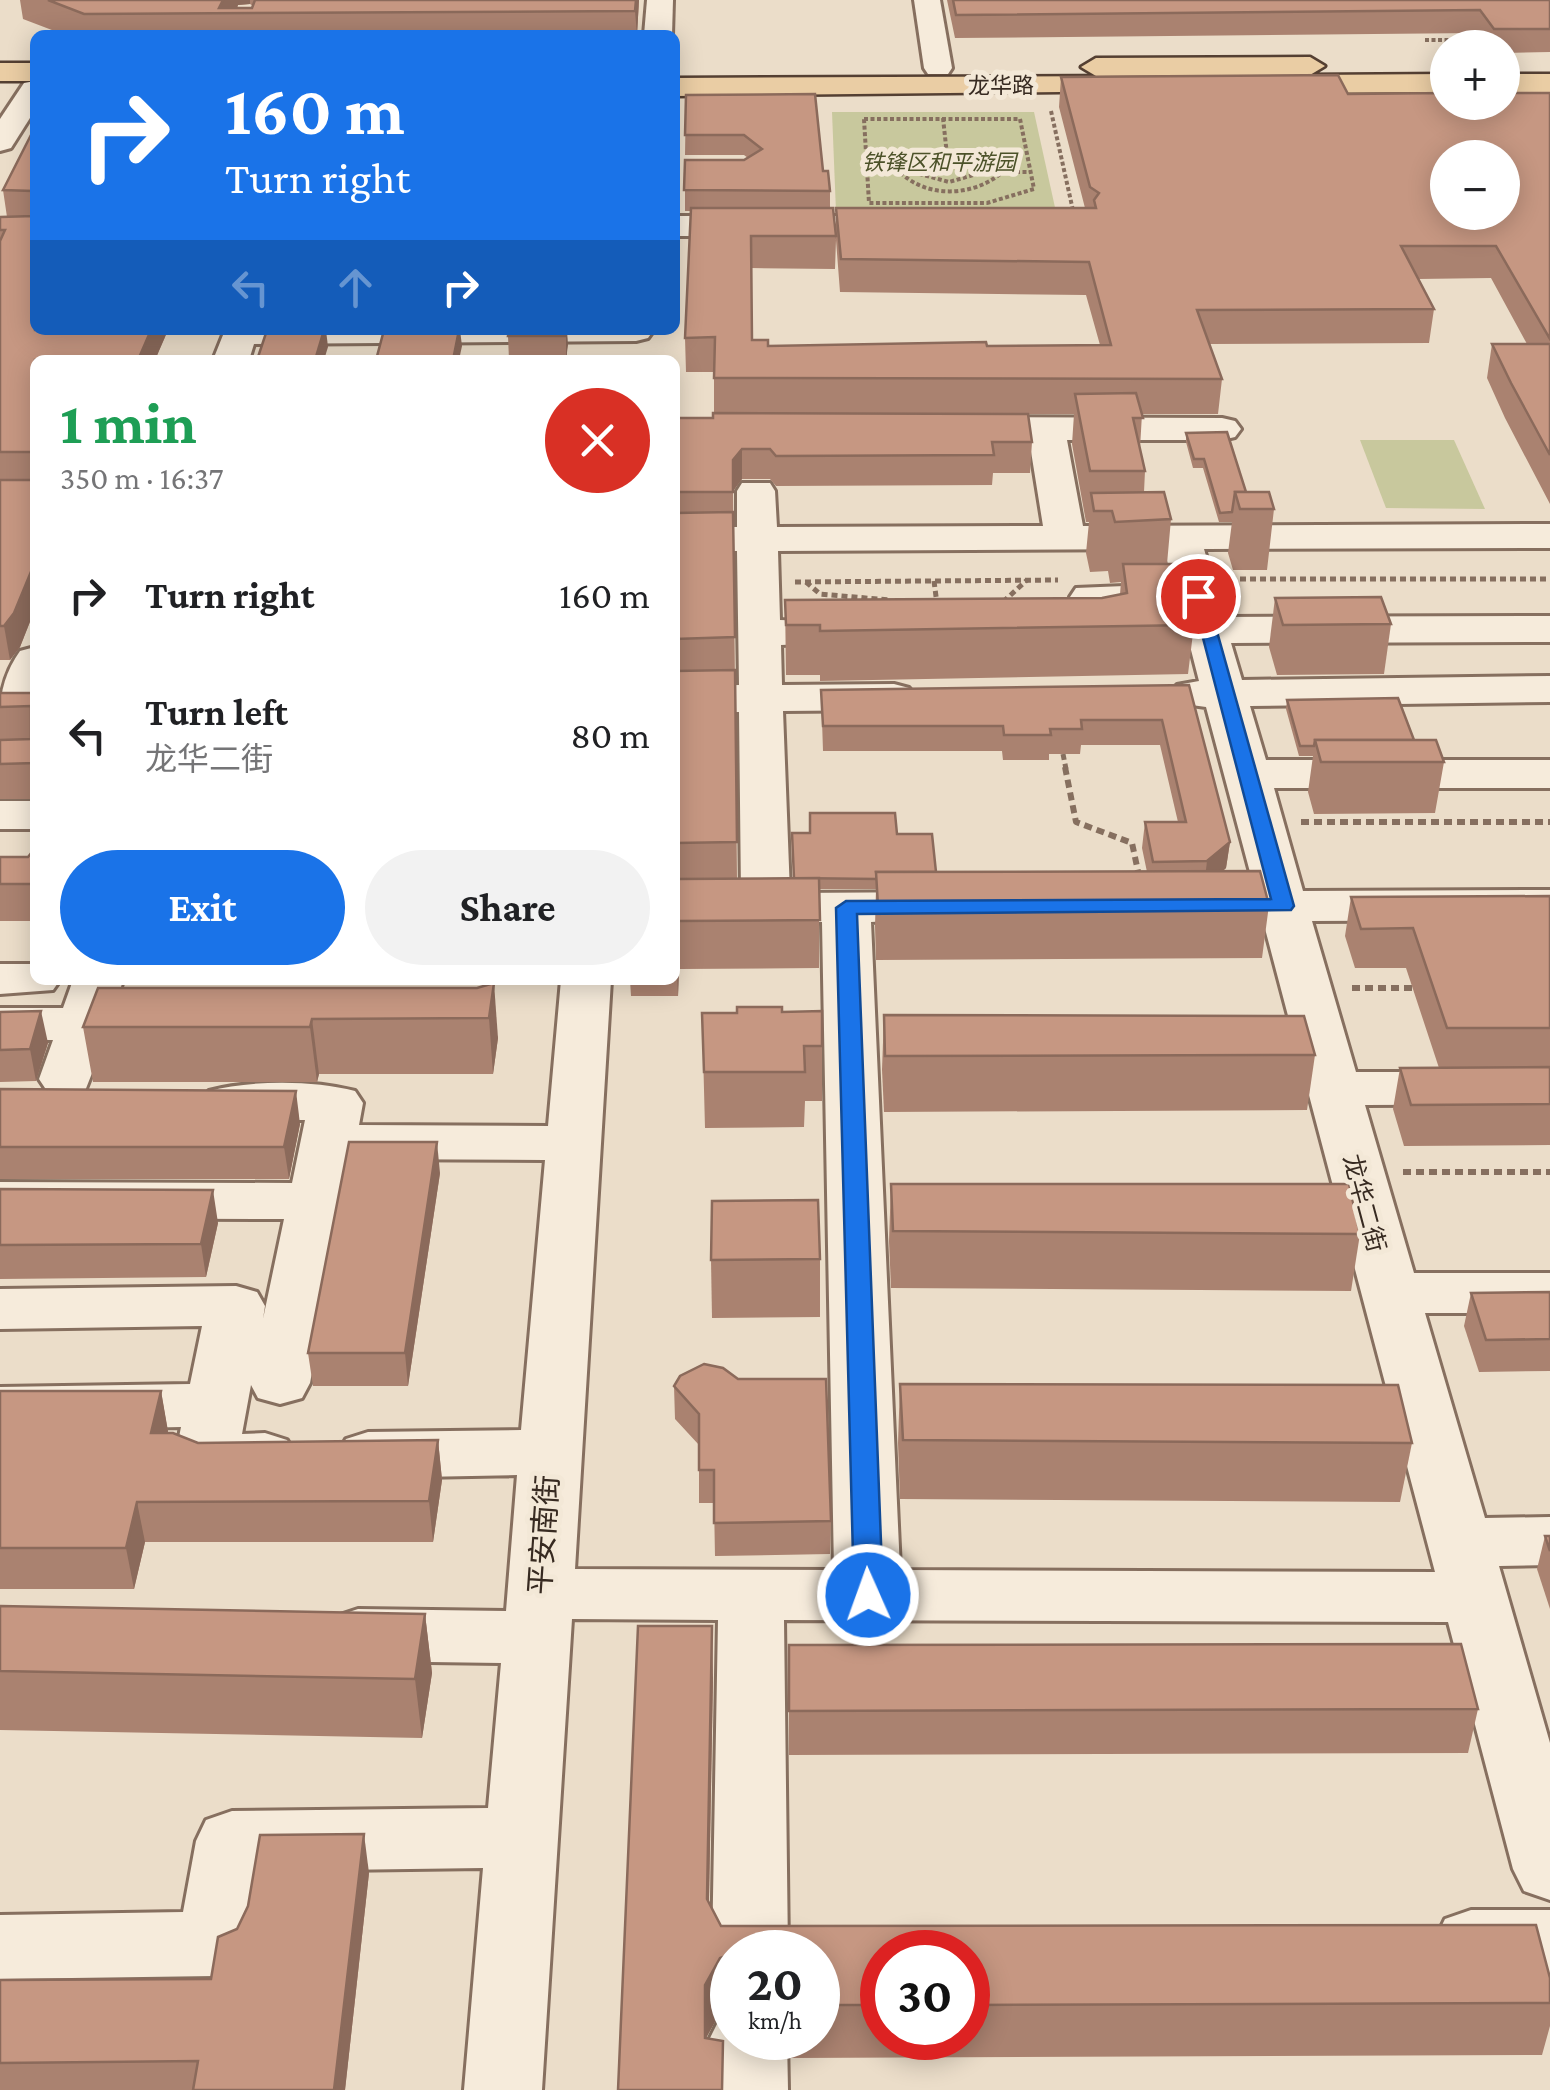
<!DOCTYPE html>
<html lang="en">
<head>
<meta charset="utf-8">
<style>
  :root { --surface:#fff; --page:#f2f2f2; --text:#202124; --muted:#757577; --accent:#1a73e8 }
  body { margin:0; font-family:"Crimson Pro","Noto Sans SC",serif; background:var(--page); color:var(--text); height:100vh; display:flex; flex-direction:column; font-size:38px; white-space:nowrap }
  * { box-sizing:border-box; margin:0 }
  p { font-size:32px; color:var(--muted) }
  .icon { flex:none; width:55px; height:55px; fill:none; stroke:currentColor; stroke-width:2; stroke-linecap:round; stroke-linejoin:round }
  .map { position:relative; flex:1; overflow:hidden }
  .drawer { position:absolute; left:30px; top:355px; width:650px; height:630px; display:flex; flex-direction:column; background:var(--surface); border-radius:15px; box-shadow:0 5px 25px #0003 }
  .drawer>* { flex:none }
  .hud { position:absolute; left:30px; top:30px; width:650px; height:305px; border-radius:15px; box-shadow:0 5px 25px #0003; background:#1a73e8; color:#fff; overflow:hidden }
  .buttons { position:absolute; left:1430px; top:30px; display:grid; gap:20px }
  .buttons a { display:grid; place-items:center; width:90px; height:90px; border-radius:50%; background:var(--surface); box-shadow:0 5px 25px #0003; font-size:50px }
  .speed { position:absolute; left:710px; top:1930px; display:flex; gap:20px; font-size:50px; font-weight:700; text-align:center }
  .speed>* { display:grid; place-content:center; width:130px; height:130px; border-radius:50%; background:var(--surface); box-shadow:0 5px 25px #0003; line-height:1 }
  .speed small { font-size:25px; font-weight:400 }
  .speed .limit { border:15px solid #d22; background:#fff; color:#111 }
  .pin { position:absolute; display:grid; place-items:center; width:85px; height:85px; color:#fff; margin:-42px; border:5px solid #fff; border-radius:50%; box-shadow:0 2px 10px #0007 }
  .me { position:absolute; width:110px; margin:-55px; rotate:358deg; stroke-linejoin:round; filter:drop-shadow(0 0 8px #0008) }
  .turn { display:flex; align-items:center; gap:35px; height:210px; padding:0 30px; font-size:45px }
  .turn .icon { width:130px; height:130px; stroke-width:2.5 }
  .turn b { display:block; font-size:70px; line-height:85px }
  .lanes { display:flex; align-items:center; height:95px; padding:0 30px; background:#0003; justify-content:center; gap:50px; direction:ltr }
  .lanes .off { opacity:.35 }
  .round { display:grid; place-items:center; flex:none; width:105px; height:105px; border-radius:52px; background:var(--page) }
  .head { display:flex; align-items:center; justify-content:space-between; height:170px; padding:0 30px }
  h1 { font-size:60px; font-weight:700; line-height:75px; color:#1e9e55 }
  .cta { display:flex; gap:20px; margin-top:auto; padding:20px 30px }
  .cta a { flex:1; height:115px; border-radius:60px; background:var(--accent); color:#fff; font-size:40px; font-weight:700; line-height:115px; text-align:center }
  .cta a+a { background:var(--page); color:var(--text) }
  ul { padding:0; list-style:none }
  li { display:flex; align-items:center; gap:30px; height:140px; padding:0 30px }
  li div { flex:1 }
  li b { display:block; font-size:38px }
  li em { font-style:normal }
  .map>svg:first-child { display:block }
</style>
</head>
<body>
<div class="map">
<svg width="1550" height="2090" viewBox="0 0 1550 2090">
  <rect width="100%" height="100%" fill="#ebddc9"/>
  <g fill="#c8c89d">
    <polygon points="832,112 1034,112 1056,212 836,212"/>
    <polygon points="1360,440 1454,440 1485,509 1386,508"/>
  </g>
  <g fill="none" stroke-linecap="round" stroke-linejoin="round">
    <g stroke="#866f5f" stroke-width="6">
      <g id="minor">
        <polygon points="647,0 673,0 672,35 644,35"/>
        <polygon points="914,0 940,0 952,68 948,74 928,74 924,68"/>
        <polygon points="35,81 35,110 11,148 0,151 0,119 24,83"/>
        <polygon points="675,216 908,216 924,226 908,236 675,236"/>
        <polygon points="225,330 653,330 653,331 648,338 636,341 254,344 249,360 213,360"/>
        <path d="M961,417L1222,418L1235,421L1241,429L1235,437L1222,440H1067L1083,526L1550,524V548L1204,549L1224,617L1550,616V642L1231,643L1242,680L1550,676V702L1250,706L1266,760H1550V788H1274L1303,891L1550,890V920L1312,921L1356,1072H1550V1104L1365,1105L1414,1273H1550V1313H1425L1485,1518L1550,1517V1565L1499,1566L1550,1743V1900L1524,1891L1513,1869L1448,1622L784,1620L788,1952H732V1978L723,1975L712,1952L718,1620L572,1619L542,2090H464L483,1868L264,1871L252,1944L241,1967L215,1976L0,1979V1915L183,1912L196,1841L206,1820L232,1811L488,1808L501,1663L358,1661L334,1653L324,1635L334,1617L358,1609L506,1611L517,1475L368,1478L346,1471L337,1455L346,1439L368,1432L521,1430L545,1160L352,1159L310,1383L302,1398L280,1404L258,1398L251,1385L242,1434L265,1433L287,1440L296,1456L287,1472C254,1482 217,1483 184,1473L175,1457L181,1427L0,1431V1387L190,1384L202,1326L0,1329V1289L236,1286L257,1292L265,1306L263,1319L284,1219L0,1218V1182L292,1183L305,1120H228L209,1115L201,1103L209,1091C251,1080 313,1080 355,1091L363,1103L359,1125L548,1126L561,980H611L575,1569L834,1570L822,922L675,923V893H741L739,712H675V686L739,685L737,551H675V527H737V491L742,483H770L775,491L777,527L1043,526L1029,439L948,436L942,428L948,420ZM1164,549L1173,584L1076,588L1070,597L1074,617L1045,621L1039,630L1045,639C1067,644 1091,644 1113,639L1119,630L1114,609L1180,607L1199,681L1177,685L1170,694L1177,703L1206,707L1255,891L1234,896L1226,906L1234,916L1263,921L1435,1572L900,1570L871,922L965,917L973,907L965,897L948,892L790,893L783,711L894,710L909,706L916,697L909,688L894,684L782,685L781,645L872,641L878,632L872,623L780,620L778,551Z"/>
        <path d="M35,647V710L16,719L0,715C0,691 6,671 20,651Z"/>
        <rect x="0" y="801" width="35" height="28"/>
        <polygon points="0,964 35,964 35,980 60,980 53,990 0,994"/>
        <polygon points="73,980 123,980 115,1008 171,1013 179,1024 171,1035 105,1040 85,1091 66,1095 47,1091 39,1079 53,1040 0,1040 0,1008 63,1008"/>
        <polygon points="1471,1910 1550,1910 1550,1974 1471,1974 1445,1965 1434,1942 1445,1919"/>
        <polygon points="732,2010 732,2038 787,2038 788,2090 710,2090 710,2038 722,2014"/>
      </g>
    </g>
    <g stroke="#543f32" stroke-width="5">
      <g id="major">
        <polygon points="1310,57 1325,66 1310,75 1448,74 1448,92 1268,93 1253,84 1268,75 1096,76 1081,67 1096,58"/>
        <rect x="0" y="63" width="35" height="18"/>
        <rect x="1502" y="74" width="48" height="18"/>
        <polygon points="1137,76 1152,85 1148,91 675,96 675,78"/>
      </g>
    </g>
    <g stroke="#866f5f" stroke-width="4" stroke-dasharray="4 2.5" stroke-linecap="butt">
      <polyline points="1425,40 1470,40 1475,48"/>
      <polyline points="1051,111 1074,215"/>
      <polyline points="943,118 947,155"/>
      <polygon points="864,119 1020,119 1034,189 987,203 869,203"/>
      <path d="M947,154L992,163L999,175C970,197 925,198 899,171L908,161Z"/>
      <polygon points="933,163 968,165 977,174 949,182 920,174 921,168"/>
      <polyline points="867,171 920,172"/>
      <polyline points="977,172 1031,172"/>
    </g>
    <g stroke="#866f5f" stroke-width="5" stroke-dasharray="6 4" stroke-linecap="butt">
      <polyline points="1230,579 1550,579"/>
      <polyline points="934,581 937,604"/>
      <polyline points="795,582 1058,580"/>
      <polyline points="806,582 820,594 889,600"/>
      <polyline points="1003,602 1027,580"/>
      <polyline points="1063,754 1066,769"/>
    </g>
    <g stroke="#866f5f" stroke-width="6" stroke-dasharray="8 5" stroke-linecap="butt">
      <polyline points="1065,767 1076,822 1132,843 1139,876"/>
      <polyline points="1301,822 1550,822"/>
      <polyline points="1352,988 1420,988"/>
      <polyline points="1403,1172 1550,1172"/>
    </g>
    <use href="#minor" fill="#f6ebdb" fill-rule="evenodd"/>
    <use href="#major" fill="#eacda4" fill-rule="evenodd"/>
  </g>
  <g fill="#aa8270" fill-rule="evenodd">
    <path d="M20,0H639L637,35H65L23,19ZM250,4L253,6L252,8H237L238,5Z"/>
    <polygon points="947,0 1550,0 1550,52 1502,53 1502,48 1486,48 1477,33 955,38"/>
    <path d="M1061,77L1348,94L1550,93V504L1505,418L1487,378L1492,344H1527L1491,278L1418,279L1434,309L1429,343L1209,344L1222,379L1218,414H1142L1140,448L1145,471L1144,492L1171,519L1167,564L1194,625L1188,674L820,681V675H786L785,600L1102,598L1120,594L1121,582L1110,583L1108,571L1090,572L1086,553L1089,522H1086L1072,444L1074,414H1028L1032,442L1030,473H993L992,485L776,486L770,479H742L733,491L737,879L793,878L897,834L936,872H1147L1142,848L1145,822H1178L1160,745H1081L1080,754H1049V760H1003L1002,751H823L821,690L1189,685L1230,842L1226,868L1222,872L1269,905L1262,958L876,960L875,926L876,889H819V968L679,969L678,996H631L630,980H675V477L713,418L714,413V372H686L685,338L691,211H685V160H744L748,158L744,155H685L686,95L823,171L830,191V208H833L836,240V208H1085L1059,107ZM836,240L840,292L1086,295L1100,345L768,346L752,340L751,268L835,269Z"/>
    <polygon points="35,127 168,330 155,360 35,360 35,609 20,647 10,660 0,660 0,217 7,217 3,190"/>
    <polygon points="567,330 567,360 509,360 508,336"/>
    <polygon points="1186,433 1246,492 1274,509 1267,570 1233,570 1228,553 1232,522 1219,522 1203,468 1193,468 1186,442"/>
    <polygon points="1275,598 1391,624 1384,674 1277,675 1269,647"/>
    <rect x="0" y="693" width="35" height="106"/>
    <polygon points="1287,700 1414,740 1444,762 1435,813 1314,814 1308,792 1313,756 1299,756 1286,709"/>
    <rect x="0" y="884" width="35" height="37"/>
    <polygon points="1550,896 1550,1145 1404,1146 1393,1109 1400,1068 1439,1068 1406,968 1355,968 1345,936 1351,897"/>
    <polygon points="477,988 498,1038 493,1074 319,1074 317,1082 93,1082 83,1027"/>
    <polygon points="0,1012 48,1043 36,1081 0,1082"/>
    <polygon points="782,1012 822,1046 822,1101 805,1101 804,1127 705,1128 702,1013"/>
    <polygon points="884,1015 1315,1055 1307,1110 884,1112 882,1070"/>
    <polygon points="0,1089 300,1124 289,1179 0,1179"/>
    <polygon points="440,1173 408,1386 313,1386 308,1353"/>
    <polygon points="891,1184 1360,1234 1351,1291 891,1288 889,1241"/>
    <polygon points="0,1189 218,1223 206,1277 0,1279"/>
    <polygon points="820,1259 820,1317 712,1318 711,1260"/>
    <polygon points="1550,1292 1550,1371 1479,1372 1464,1326 1471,1293"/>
    <polygon points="900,1384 1412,1443 1400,1502 900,1499 898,1443"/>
    <polygon points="674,1386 831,1521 830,1554 715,1556 714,1503 699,1503 699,1445 675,1419"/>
    <polygon points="0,1391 161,1391 168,1433 198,1443 438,1440 442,1480 433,1542 145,1542 134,1589 0,1589"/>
    <polygon points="1545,1536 1550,1536 1550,1609 1537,1569"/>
    <polygon points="0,1606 425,1614 432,1673 422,1738 0,1730"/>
    <polygon points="789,1645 1478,1709 1468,1753 789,1755"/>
    <path d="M713,1678L709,1903L721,1926L1550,2003V2026L1542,2055L791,2058L790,2038H818V1952H732L721,2011L706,2038L618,2090ZM882,1952H968V2038H882Z"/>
    <polygon points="369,1873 345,2090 0,2090 0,1980 211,1979"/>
  </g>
  <g fill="#8b6a5b">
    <polygon points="223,0 250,0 250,4 238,5 235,13 219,8"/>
    <polygon points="636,0 639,0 637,35 635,11"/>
    <polygon points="151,330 168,330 155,360 138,360"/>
    <polygon points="324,330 326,330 328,347 324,360 315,360"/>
    <polygon points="459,330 460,330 462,346 459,360 453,360"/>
    <polygon points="566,330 567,330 568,345 566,360"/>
    <polygon points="742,449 742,479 733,491 733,523 733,460"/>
    <polygon points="35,562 35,609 20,647 10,660 4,626"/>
    <polygon points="1230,842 1226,868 1204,887 1207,861"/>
    <polygon points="678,921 679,969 678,996 676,948"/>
    <polygon points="494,983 498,1038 493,1074 489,1018"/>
    <polygon points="41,1011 48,1043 36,1081 30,1049"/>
    <polygon points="312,1019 319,1074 317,1082 310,1027"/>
    <polygon points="296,1091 300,1124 289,1179 284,1147"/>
    <polygon points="437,1142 440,1173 408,1386 405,1353"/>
    <polygon points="213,1190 218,1223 206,1277 201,1244"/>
    <polygon points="161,1391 168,1431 159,1474 151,1433"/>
    <polygon points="438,1440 442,1480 433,1542 429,1501"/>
    <polygon points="137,1502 145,1542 134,1589 126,1548"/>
    <polygon points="425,1614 432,1673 422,1738 415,1679"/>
    <polygon points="712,1626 713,1678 708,1952 707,1899"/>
    <polygon points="364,1834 369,1873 345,2090 334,2090"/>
    <polygon points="732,1954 732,2007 721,2011 706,2038 706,2090 705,1985 720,1958"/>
  </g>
  <g fill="#c69782" stroke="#8b6a5b" stroke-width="2.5" fill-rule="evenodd">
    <polygon points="48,0 223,0 219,8 252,8 255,0 636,0 635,11 84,14"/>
    <polygon points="953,0 1550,0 1550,29 1494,29 1480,10 956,15"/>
    <path d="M1338,75L1348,94L1448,93V102H1502V93H1550V339L1496,246H1401L1434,309L1197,310L1222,379L714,378L715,337L685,338L691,208H833L836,236H751L752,340H768V346L986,342L987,346L1111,345L1089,262L841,259L836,208H1096L1094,200L1099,193L1090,187L1061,77ZM1448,158H1502V212H1448Z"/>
    <polygon points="815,94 823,171 828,171 830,191 684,190 685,160 744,160 762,149 744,135 685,135 686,95"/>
    <polygon points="35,127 35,330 151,330 138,360 35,360 35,562 14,613 4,626 0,626 0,480 32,480 32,452 0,452 0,241 5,230 0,230 0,217 33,216 33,191 3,190"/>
    <polygon points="275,330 324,330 315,360 257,360 266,333 274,333"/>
    <polygon points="384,330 459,330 453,360 376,360"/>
    <polygon points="509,330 566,330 565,336 508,336"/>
    <polygon points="1492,344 1550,344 1550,455 1511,383"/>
    <polygon points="1136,393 1143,418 1133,418 1145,471 1090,471 1075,394"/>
    <polygon points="713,413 1028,414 1032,442 992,442 994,455 776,456 770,449 742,449 733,460 733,492 675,492 677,418 713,418"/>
    <polygon points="1227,432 1246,492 1235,492 1232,512 1220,513 1204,459 1194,459 1186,433"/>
    <polygon points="1164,492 1171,519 1115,522 1112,511 1094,511 1091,493"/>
    <polygon points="1235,492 1269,492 1274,509 1240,509"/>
    <polygon points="733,512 735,637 675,639 675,513"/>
    <polygon points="1123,564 1178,564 1194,625 820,631 820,625 786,625 785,600 1102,598 1127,593"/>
    <polygon points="1381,597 1391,624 1283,625 1275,598"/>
    <polygon points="735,670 737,842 675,843 675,671"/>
    <polygon points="1189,685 1230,842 1207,861 1153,862 1145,822 1186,822 1162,720 1081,720 1082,729 1050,729 1051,735 1004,735 1003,726 823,726 821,690"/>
    <polygon points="0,693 35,693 35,763 0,764 0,740 31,739 31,706 0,707"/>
    <polygon points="1398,698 1414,740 1315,740 1314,746 1300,746 1287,700"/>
    <polygon points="1315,740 1436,740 1444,762 1321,762"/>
    <polygon points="810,813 895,813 897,834 932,834 936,872 876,872 877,879 794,878 792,833 810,833"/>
    <polygon points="32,852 35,852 35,884 0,884 0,857 28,857"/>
    <polygon points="1260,871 1269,905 878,906 876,872"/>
    <polygon points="819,878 820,920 678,921 676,948 675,948 675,879"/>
    <polygon points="1550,896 1550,1028 1447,1028 1413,928 1361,929 1351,897"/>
    <polygon points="494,983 489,1018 312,1019 310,1027 83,1027 98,988 477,988"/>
    <polygon points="737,1007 782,1007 782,1012 822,1011 822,1046 804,1046 805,1072 704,1072 702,1013 737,1013"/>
    <polygon points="41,1011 30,1049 0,1050 0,1012"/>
    <polygon points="884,1015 1304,1016 1315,1055 885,1056"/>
    <polygon points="1550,1067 1550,1104 1411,1105 1400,1068"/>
    <polygon points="0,1089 296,1091 284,1147 0,1147"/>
    <polygon points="349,1142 437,1142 405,1353 308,1353"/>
    <polygon points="891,1184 1349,1184 1360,1234 893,1231"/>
    <polygon points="0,1189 213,1190 201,1244 0,1245"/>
    <polygon points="818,1200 820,1259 711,1260 712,1201"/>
    <polygon points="1550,1292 1550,1339 1486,1340 1471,1293"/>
    <polygon points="704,1364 723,1368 738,1379 826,1379 831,1521 714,1523 714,1470 699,1470 699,1414 674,1386 680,1376"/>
    <polygon points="900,1384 1398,1385 1412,1443 903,1440"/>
    <polygon points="0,1391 161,1391 151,1433 173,1433 198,1443 438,1440 429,1501 137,1502 126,1548 0,1548"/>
    <polygon points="1545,1536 1550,1536 1550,1551"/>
    <polygon points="0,1606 425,1614 415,1679 0,1671"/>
    <polygon points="638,1626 712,1626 707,1899 721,1926 1536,1925 1550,1978 1550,2003 968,2005 968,1952 882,1952 882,2005 818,2005 818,1952 732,1952 732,1954 720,1958 705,1985 705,2038 723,2041 722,2090 618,2090"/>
    <polygon points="1461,1644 1478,1709 789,1711 789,1645"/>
    <polygon points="364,1834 334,2090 193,2090 198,2061 0,2063 0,1980 211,1979 218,1937 237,1929 248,1906 260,1835"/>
  </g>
  <polygon fill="#1a73e8" stroke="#114b97" stroke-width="2.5" points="1191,592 1207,596 1294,906 1291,910 857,914 883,1595 878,1603 858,1603 854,1595 836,908 846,901 1271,899"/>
  <g text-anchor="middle" stroke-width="10" stroke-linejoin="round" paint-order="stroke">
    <g font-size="22" fill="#372a21" stroke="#f3e8d7">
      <text x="1001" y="93">龙华路</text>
    </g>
    <g font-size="22" font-style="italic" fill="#4c5229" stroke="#f3e8d7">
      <text x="939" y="170">铁锋区和平游园</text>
    </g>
    <g font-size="25" fill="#372a21" stroke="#f3e8d7">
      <text transform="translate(1365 1203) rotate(75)" y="9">龙华二街</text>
    </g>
    <g font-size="30" fill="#372a21" stroke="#f3e8d7">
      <text transform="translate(544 1535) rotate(-86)" y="10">平安南街</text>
    </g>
  </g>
</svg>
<div class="buttons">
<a>+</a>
<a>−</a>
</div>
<div class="speed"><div>20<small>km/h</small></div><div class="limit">30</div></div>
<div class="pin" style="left:1198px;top:596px;background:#d93025"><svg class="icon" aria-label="arrive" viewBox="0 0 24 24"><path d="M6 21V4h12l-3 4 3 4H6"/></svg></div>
<svg class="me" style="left:868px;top:1595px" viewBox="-20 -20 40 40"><circle r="17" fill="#1a73e8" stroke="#fff" stroke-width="3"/><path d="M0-11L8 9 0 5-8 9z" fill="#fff"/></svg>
<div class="hud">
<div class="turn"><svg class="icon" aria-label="right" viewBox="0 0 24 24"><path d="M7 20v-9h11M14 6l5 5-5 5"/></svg><div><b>160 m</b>Turn right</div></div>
<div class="lanes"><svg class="icon off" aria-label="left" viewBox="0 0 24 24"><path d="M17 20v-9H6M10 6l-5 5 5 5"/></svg><svg class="icon off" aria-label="ahead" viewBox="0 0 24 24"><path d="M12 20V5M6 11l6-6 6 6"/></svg><svg class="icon" aria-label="right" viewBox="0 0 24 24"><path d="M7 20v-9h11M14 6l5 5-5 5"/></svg></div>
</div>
<section class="drawer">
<div class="head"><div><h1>1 min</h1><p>350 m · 16:37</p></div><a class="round" style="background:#d93025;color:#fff"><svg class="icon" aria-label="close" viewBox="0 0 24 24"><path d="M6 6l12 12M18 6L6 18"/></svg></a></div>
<ul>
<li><svg class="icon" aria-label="right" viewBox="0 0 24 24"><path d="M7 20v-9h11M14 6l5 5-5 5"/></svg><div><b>Turn right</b></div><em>160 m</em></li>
<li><svg class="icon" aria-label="left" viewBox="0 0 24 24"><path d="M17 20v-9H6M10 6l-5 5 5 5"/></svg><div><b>Turn left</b><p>龙华二街</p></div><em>80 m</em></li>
</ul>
<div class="cta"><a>Exit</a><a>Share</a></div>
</section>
</div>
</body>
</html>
